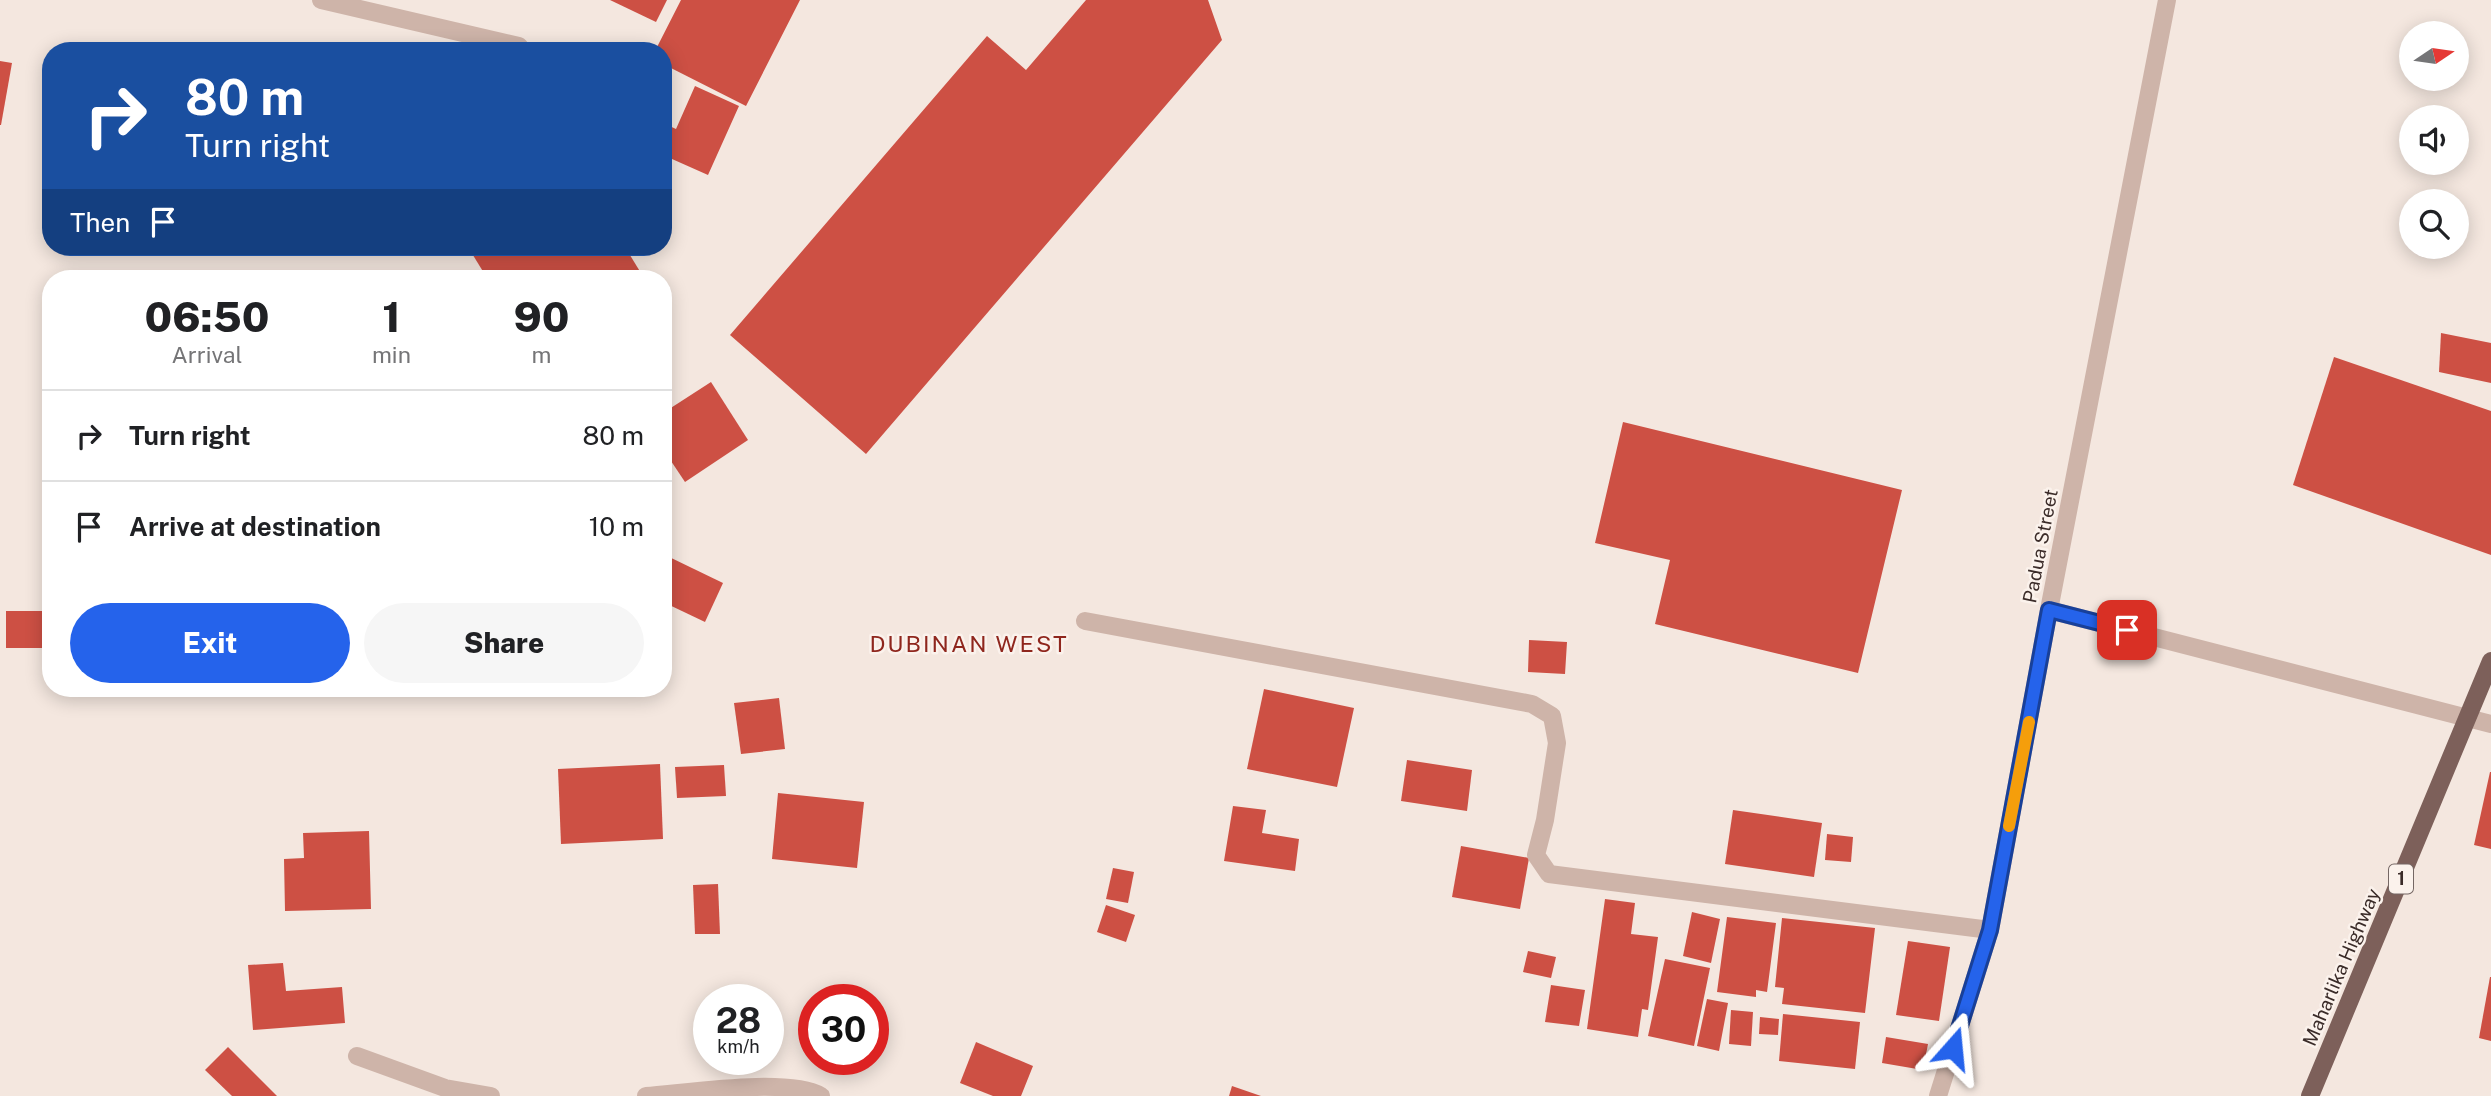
<!DOCTYPE html>
<html lang="en">
<head>
<meta charset="utf-8">
<style>
  :root { --surface:#fff; --page:#f6f6f6; --text:#202124; --muted:#757577; --line:#e0e0e0; --accent:#2563eb }
  body { margin:0; font-family:"Public Sans",sans-serif; background:var(--page); color:var(--text); height:100vh; display:flex; flex-direction:column; font-size:26px; white-space:nowrap }
  * { box-sizing:border-box; margin:0 }
  p { font-size:23px; color:var(--muted) }
  .icon { flex:none; width:38px; height:38px; fill:none; stroke:currentColor; stroke-width:2; stroke-linecap:round; stroke-linejoin:round }
  .map { position:relative; flex:1; overflow:hidden }
  .side { position:absolute; left:42px; top:270px; width:630px; height:427px; display:flex; flex-direction:column; background:var(--surface); border-radius:28px; box-shadow:0 4px 18px #0003 }
  .side>* { flex:none }
  .guide { position:absolute; left:42px; top:42px; width:630px; height:214px; border-radius:28px; box-shadow:0 4px 18px #0003; background:#1a4fa0; color:#fff; overflow:hidden }
  .needle { width:46px; rotate:77deg }
  .fabs { position:absolute; left:2399px; top:21px; display:grid; gap:14px }
  .fabs a { display:grid; place-items:center; width:70px; height:70px; border-radius:50%; background:var(--surface); box-shadow:0 4px 18px #0003; font-size:35px }
  .speed { position:absolute; left:693px; top:984px; display:flex; gap:14px; font-size:35px; font-weight:700; text-align:center }
  .speed>* { display:grid; place-content:center; width:91px; height:91px; border-radius:50%; background:var(--surface); box-shadow:0 4px 18px #0003; line-height:1 }
  .speed small { font-size:18px; font-weight:400 }
  .speed .limit { border:10px solid #d22; background:#fff; color:#111 }
  .pin { position:absolute; display:grid; place-items:center; width:60px; height:60px; color:#fff; margin:-30px; border-radius:14px; box-shadow:0 4px 10px #0006 }
  .me { position:absolute; width:77px; margin:-38px; rotate:18deg; stroke-linejoin:round; filter:drop-shadow(0 0 5px #0008) }
  .turn { display:flex; align-items:center; gap:24px; height:147px; padding:0 28px; font-size:32px }
  .turn .icon { width:91px; height:91px; stroke-width:2.5 }
  .turn b { display:block; font-size:49px; line-height:60px }
  .then { display:flex; align-items:center; height:66px; padding:0 28px; background:#0003; gap:14px; font-size:26px }
  .eta { display:flex; justify-content:space-evenly; align-items:center; height:119px; text-align:center }
  .eta b { font-size:42px; font-weight:800; line-height:49px }
  .primary-button { display:flex; gap:14px; margin-top:auto; padding:14px 28px }
  .primary-button a { flex:1; height:80px; border-radius:42px; background:var(--accent); color:#fff; font-size:28px; font-weight:800; line-height:80px; text-align:center }
  .primary-button a+a { background:var(--page); color:var(--text) }
  ul { padding:0; list-style:none }
  li { display:flex; align-items:center; gap:21px; height:91px; padding:0 28px; border-top:2px solid var(--line) }
  li div { flex:1 }
  li b { display:block; font-size:26px }
  li em { font-style:normal }
  .map>svg:first-child { display:block }
</style>
</head>
<body>
<div class="map">
<svg width="2491" height="1096" viewBox="0 0 2491 1096">
  <rect width="100%" height="100%" fill="#f4e7df"/>
  <g fill="#cd5044">
    <polygon points="610,0 667,0 656,22"/>
    <polygon points="681,0 800,0 746,106 663,64 663,51 655,51"/>
    <polygon points="1086,0 1208,0 1222,40 866,454 730,335 987,36 1026,70"/>
    <polygon points="0,61 12,63 1,125 0,125"/>
    <polygon points="695,86 739,106 708,175 663,155 663,123 676,129"/>
    <polygon points="468,247 625,247 644,278 487,278"/>
    <polygon points="2441,333 2491,343 2491,383 2439,372"/>
    <polygon points="2334,357 2491,411 2491,555 2293,485"/>
    <polygon points="711,382 748,440 685,482 663,449 663,413"/>
    <polygon points="1623,422 1902,490 1858,673 1655,624 1670,560 1595,543"/>
    <polygon points="663,554 723,583 705,622 663,602"/>
    <rect x="6" y="611" width="45" height="37"/>
    <polygon points="1529,640 1567,642 1565,674 1528,672"/>
    <polygon points="1264,689 1354,708 1337,787 1247,769"/>
    <polygon points="779,698 785,749 741,754 734,703"/>
    <polygon points="1407,760 1472,770 1467,811 1401,801"/>
    <polygon points="660,764 663,839 561,844 558,769"/>
    <polygon points="724,765 726,796 677,798 675,767"/>
    <polygon points="2490,772 2491,772 2491,849 2474,845"/>
    <polygon points="778,793 864,802 857,868 772,859"/>
    <polygon points="1233,806 1266,810 1262,833 1299,839 1295,871 1224,861"/>
    <polygon points="1733,810 1822,823 1814,877 1725,864"/>
    <polygon points="369,831 371,909 285,911 284,859 304,858 303,833"/>
    <polygon points="1827,834 1853,837 1851,862 1825,860"/>
    <polygon points="1461,846 1529,858 1520,909 1452,897"/>
    <polygon points="1113,868 1134,872 1128,903 1106,899"/>
    <polygon points="718,884 720,934 695,934 693,885"/>
    <polygon points="1605,899 1635,903 1631,934 1658,937 1648,1010 1642,1009 1638,1037 1587,1029"/>
    <polygon points="1106,905 1135,915 1126,942 1097,932"/>
    <polygon points="1692,912 1720,919 1711,963 1683,956"/>
    <polygon points="1727,917 1776,923 1767,992 1756,990 1756,997 1717,992"/>
    <polygon points="1782,918 1875,928 1865,1013 1782,1004 1784,988 1775,987"/>
    <polygon points="1908,941 1950,947 1939,1021 1896,1015"/>
    <polygon points="1528,951 1556,957 1551,978 1523,972"/>
    <polygon points="1665,959 1710,968 1694,1046 1648,1036"/>
    <polygon points="283,963 286,991 342,987 345,1023 253,1030 248,965"/>
    <polygon points="2490,977 2491,977 2491,1041 2479,1038"/>
    <polygon points="1551,985 1585,990 1579,1026 1545,1022"/>
    <polygon points="1707,999 1728,1003 1719,1051 1697,1046"/>
    <polygon points="1731,1010 1753,1012 1751,1046 1729,1044"/>
    <polygon points="1783,1014 1860,1022 1855,1069 1779,1061"/>
    <polygon points="1760,1017 1779,1019 1778,1035 1759,1034"/>
    <polygon points="1886,1037 1928,1044 1923,1070 1882,1063"/>
    <polygon points="976,1042 1033,1066 1021,1096 993,1096 960,1083"/>
    <polygon points="228,1047 277,1096 232,1096 205,1070"/>
    <polygon points="1232,1086 1261,1096 1229,1096"/>
  </g>
  <g fill="none" stroke-linecap="round" stroke-linejoin="round">
    <g stroke="#ceb4a9" stroke-width="18">
      <polyline points="321,0 519,46 523,51"/>
      <polyline points="2049,610 2491,724"/>
      <polyline points="1085,621 1532,704 1552,716 1557,743 1545,820 1536,855 1549,874 1990,930"/>
      <polyline points="357,1056 445,1088 491,1096"/>
      <path d="M646,1096C687,1093 788,1077 821,1096"/>
      <polyline points="1938,1096 1990,930 2049,610 2167,0"/>
    </g>
    <polyline stroke="#7d605a" stroke-width="18" points="2310,1096 2491,661"/>
  </g>
  <g fill="none" stroke-linecap="round" stroke-linejoin="round">
    <g stroke="#184099" stroke-width="18">
      <polyline id="route" points="1953,1048 1990,930 2049,610 2127,630"/>
    </g>
    <use href="#route" stroke="#2563eb" stroke-width="12"/>
    <polyline stroke="#f59e0b" stroke-width="12" points="2009,826 2029,722"/>
  </g>
  <g text-anchor="middle" stroke-width="5" stroke-linejoin="round" paint-order="stroke">
    <rect fill="#fbf2ec" stroke="#756764" stroke-width="2" x="2389" y="864.5" width="24" height="29" rx="5"/>
    <g font-size="18" font-weight="bold" fill="#3b2c29">
      <text x="2401" y="885">1</text>
    </g>
    <g font-size="19" fill="#3b2c29" stroke="#fbf2ec">
      <text transform="translate(2040 546) rotate(-79)" y="7">Padua Street</text>
      <text transform="translate(2341 967) rotate(-67)" y="7">Maharlika Highway</text>
    </g>
    <g font-size="23" letter-spacing="2" fill="#8f261d" stroke="#fbf2ec">
      <text x="969" y="652">DUBINAN WEST</text>
    </g>
  </g>
</svg>
<div class="fabs">
<a><svg class="needle" viewBox="-14 -14 28 28"><path d="M0-13l5 13h-10z" fill="#e53935"/><path d="M0 13l5-13h-10z" fill="#757577"/></svg></a>
<a><svg class="icon" aria-label="sound" viewBox="0 0 24 24"><path d="M4 9h4l5-4v14l-5-4H4zM17 9q2 3 0 6"/></svg></a>
<a><svg class="icon" aria-label="search" viewBox="0 0 24 24"><circle cx="10" cy="10" r="6"/><path d="M15 15l6 6"/></svg></a>
</div>
<div class="speed"><div>28<small>km/h</small></div><div class="limit">30</div></div>
<div class="pin" style="left:2127px;top:630px;background:#d93025"><svg class="icon" aria-label="arrive" viewBox="0 0 24 24"><path d="M6 21V4h12l-3 4 3 4H6"/></svg></div>
<svg class="me" style="left:1953px;top:1048px" viewBox="-20 -20 40 40"><path d="M0-17L14 15 0 8-14 15z" fill="#2563eb" stroke="#fff" stroke-width="4"/></svg>
<div class="guide">
<div class="turn"><svg class="icon" aria-label="right" viewBox="0 0 24 24"><path d="M7 20v-9h11M14 6l5 5-5 5"/></svg><div><b>80 m</b>Turn right</div></div>
<div class="then">Then<svg class="icon" aria-label="arrive" viewBox="0 0 24 24"><path d="M6 21V4h12l-3 4 3 4H6"/></svg></div>
</div>
<section class="side">
<div class="eta">
<div><b>06:50</b><p>Arrival</p></div>
<div><b>1</b><p>min</p></div>
<div><b>90</b><p>m</p></div>
</div>
<ul>
<li><svg class="icon" aria-label="right" viewBox="0 0 24 24"><path d="M7 20v-9h11M14 6l5 5-5 5"/></svg><div><b>Turn right</b></div><em>80 m</em></li>
<li><svg class="icon" aria-label="arrive" viewBox="0 0 24 24"><path d="M6 21V4h12l-3 4 3 4H6"/></svg><div><b>Arrive at destination</b></div><em>10 m</em></li>
</ul>
<div class="primary-button"><a>Exit</a><a>Share</a></div>
</section>
</div>
</body>
</html>
